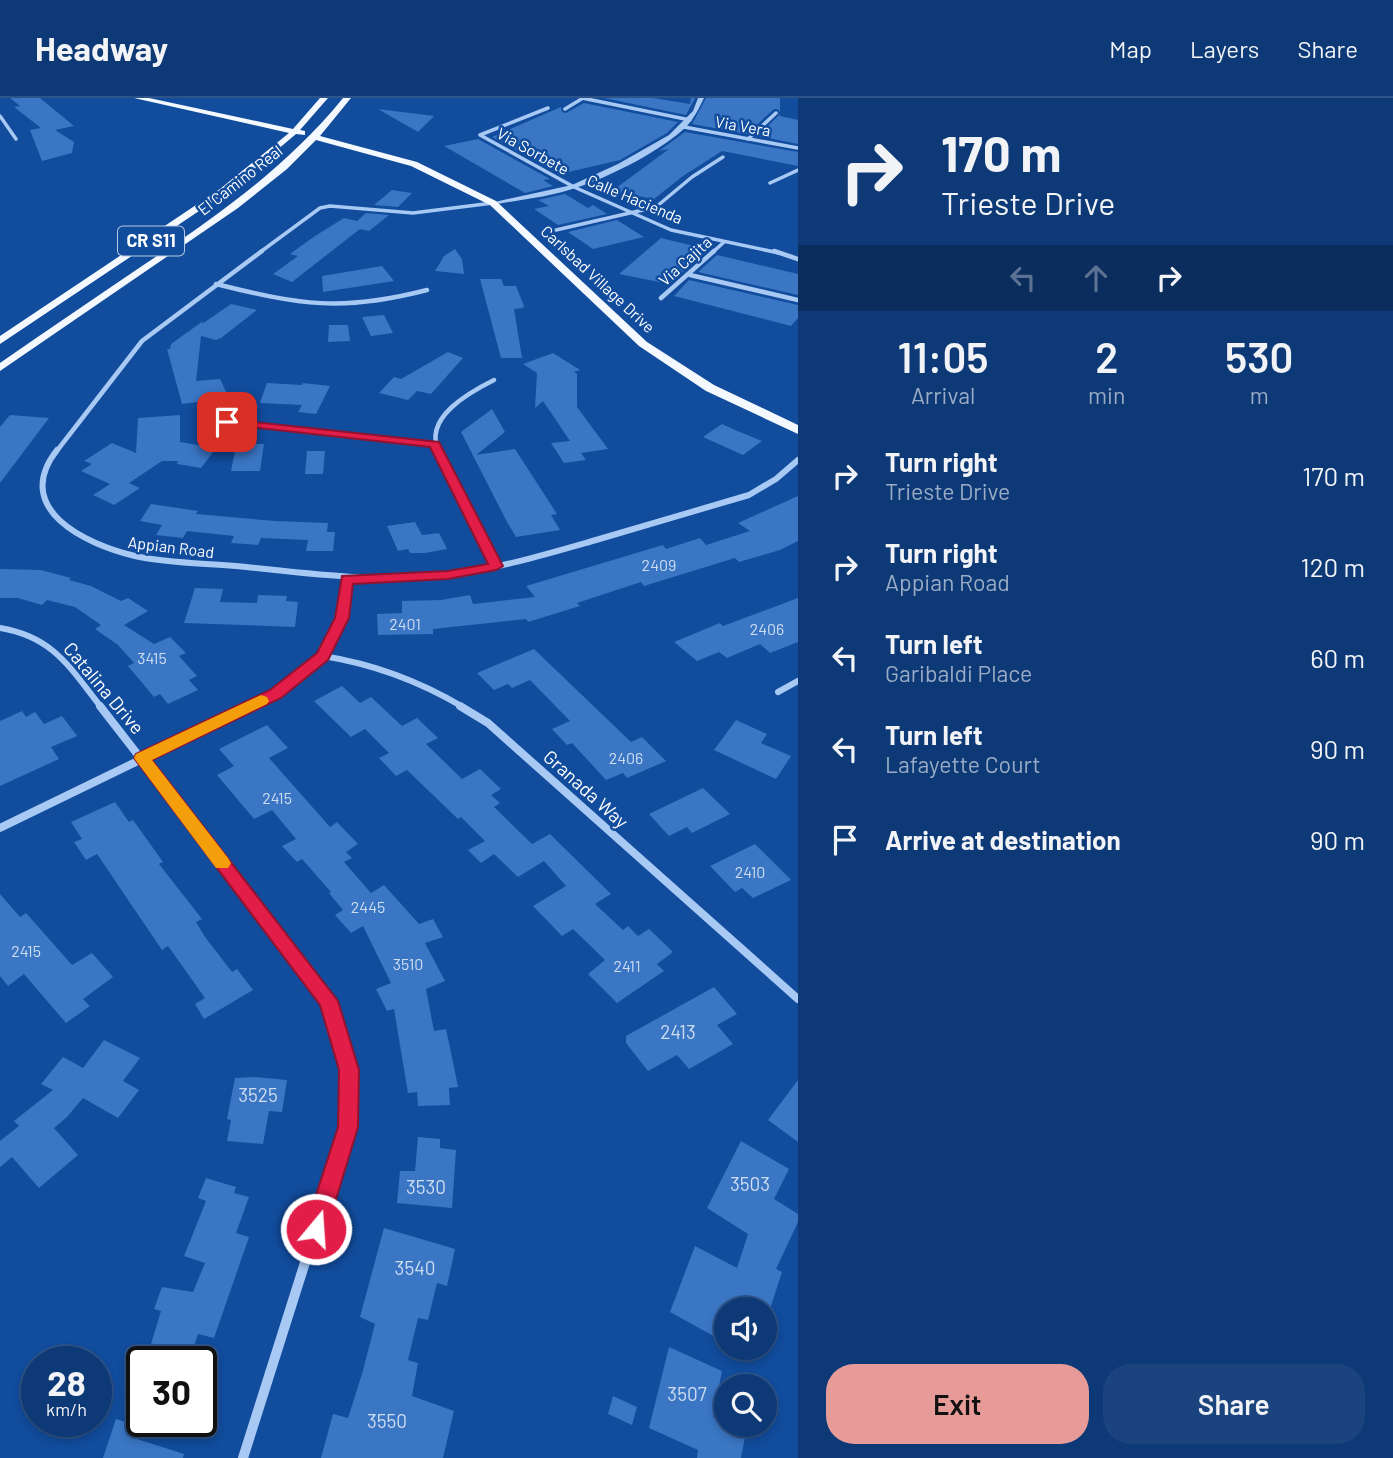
<!DOCTYPE html>
<html lang="en">
<head>
<meta charset="utf-8">
<style>
  :root { --surface:#0d3976; --page:#1b447e; --text:#f1f3f6; --muted:#9aacc5; --line:#2d5388; --accent:#e69b98 }
  body { margin:0; font-family:Barlow,sans-serif; background:var(--page); color:var(--text); height:100vh; display:flex; flex-direction:column; font-size:26px; white-space:nowrap }
  * { box-sizing:border-box; margin:0 }
  p { font-size:23px; color:var(--muted) }
  .icon { flex:none; width:38px; height:38px; fill:none; stroke:currentColor; stroke-width:2; stroke-linecap:round; stroke-linejoin:round }
  .map { position:relative; flex:1; overflow:hidden }
  .panel { display:flex; flex-direction:column; background:var(--surface); width:595px }
  .panel>* { flex:none }
  .guide { background:#0d3976; color:var(--text); overflow:hidden }
  .controls { position:absolute; left:714px; top:1199px; display:grid; gap:14px }
  .controls a { display:grid; place-items:center; width:63px; height:63px; border-radius:50%; background:var(--surface); box-shadow:0 4px 10px #0003,0 0 0 2px var(--line); font-size:35px }
  .speed { position:absolute; left:21px; top:1248px; display:flex; gap:14px; font-size:35px; font-weight:700; text-align:center }
  .speed>* { display:grid; place-content:center; width:91px; height:91px; border-radius:50%; background:var(--surface); box-shadow:0 4px 10px #0003,0 0 0 2px var(--line); line-height:1 }
  .speed small { font-size:18px; font-weight:400 }
  .speed .limit { border:4px solid #111; border-radius:10px; background:#fff; color:#111 }
  .pin { position:absolute; display:grid; place-items:center; width:60px; height:60px; color:#fff; margin:-30px; border-radius:14px; box-shadow:0 4px 10px #0006 }
  .me { position:absolute; width:77px; margin:-38px; rotate:18deg; stroke-linejoin:round; filter:drop-shadow(0 0 5px #0008) }
  .turn { display:flex; align-items:center; gap:24px; height:147px; padding:0 28px; font-size:32px }
  .turn .icon { width:91px; height:91px; stroke-width:2.5 }
  .turn b { display:block; font-size:49px; line-height:60px }
  .lanes { display:flex; align-items:center; height:66px; padding:0 28px; background:#0003; justify-content:center; gap:35px; direction:ltr }
  .lanes .off { opacity:.35 }
  .eta { display:flex; justify-content:space-evenly; align-items:center; height:119px; text-align:center }
  .eta b { font-size:42px; font-weight:600; line-height:49px }
  .action { display:flex; gap:14px; margin-top:auto; padding:14px 28px }
  .action a { flex:1; height:80px; border-radius:28px; background:var(--accent); color:#111; font-size:28px; font-weight:600; line-height:80px; text-align:center }
  .action a+a { background:var(--page); color:var(--text) }
  ul { padding:0; list-style:none }
  li { display:flex; align-items:center; gap:21px; height:91px; padding:0 28px }
  li div { flex:1 }
  li b { display:block; font-size:26px }
  li em { font-style:normal }
  header { display:flex; align-items:center; gap:42px; box-sizing:border-box; height:98px; padding:0 35px; background:var(--surface); border-bottom:2px solid var(--line) }
  header strong { font-size:33px }
  nav { display:flex; gap:38px; margin-inline-start:auto; font-size:24px }
  main { display:flex; flex:1; min-height:0 }
  .map>svg:first-child { display:block }
</style>
</head>
<body>
<header>
<strong>Headway</strong>
<nav><a>Map</a><a>Layers</a><a>Share</a></nav>
</header>
<main>
<div class="map">
<svg width="798" height="1360" viewBox="0 0 798 1360">
  <rect width="100%" height="100%" fill="#114c9d"/>
  <g fill="#3a76c4">
    <polygon points="10,0 40,0 74,28 55,32 74,44 72,55 42,63 30,32 41,30 14,9 20,8"/>
    <polygon points="604,0 653,0 690,6 691,0 695,0 686,17"/>
    <polygon points="706,0 780,0 780,15 778,11 774,11 747,36 692,26"/>
    <polygon points="584,5 678,24 667,35 620,62 560,76 492,39 561,9 562,14 566,15"/>
    <polygon points="378,11 434,18 418,34"/>
    <polygon points="780,16 780,18 798,22 798,46 758,38"/>
    <polygon points="685,34 798,54 798,68 722,53 683,78 654,101 612,93 669,51 659,53"/>
    <polygon points="478,41 550,81 543,82 553,88 525,95 444,48"/>
    <polygon points="392,92 412,95 398,109 374,107"/>
    <polygon points="565,96 588,110 593,107 607,116 558,127 534,111 549,108 538,102"/>
    <polygon points="366,115 389,117 369,133 360,131 292,184 273,176 298,158 290,156 315,138 344,120 357,123"/>
    <polygon points="617,122 644,139 593,151 568,134"/>
    <polygon points="661,140 702,150 699,153 705,154 669,186 619,176"/>
    <polygon points="455,151 462,161 464,176 435,173 444,158"/>
    <polygon points="717,157 798,176 798,197 698,174"/>
    <polygon points="382,168 394,183 323,194 322,178"/>
    <polygon points="480,181 501,181 504,188 516,188 524,208 523,210 514,211 522,260 501,260"/>
    <polygon points="689,182 798,207 798,220 791,228 674,198"/>
    <polygon points="231,206 257,212 221,240 216,242 201,238 196,283 220,281 229,300 182,306 167,251 170,251 171,246 203,223 202,226"/>
    <polygon points="384,217 393,235 371,238 362,219"/>
    <polygon points="329,227 348,227 350,243 328,244"/>
    <polygon points="448,254 463,260 431,296 417,293 408,302 379,295 394,279 401,281"/>
    <polygon points="553,255 580,272 574,274 577,276 577,309 608,351 581,355 586,362 564,365 551,345 570,343 543,303 535,310 537,275 523,266"/>
    <polygon points="267,285 302,287 303,285 330,288 316,316 298,314 302,307 260,305"/>
    <polygon points="492,311 505,334 476,357 515,351 557,416 551,417 560,432 516,439 507,424 461,334"/>
    <polygon points="10,317 49,320 0,385 0,329"/>
    <polygon points="180,317 180,344 216,350 201,370 177,366 178,363 162,363 129,385 140,390 114,407 93,397 110,386 81,373 92,366 84,363 112,345 136,355 138,320"/>
    <polygon points="722,326 735,332 762,343 743,357 703,339"/>
    <polygon points="243,346 264,346 260,373 231,373 235,353 241,354"/>
    <polygon points="307,353 325,353 323,376 305,376"/>
    <polygon points="798,398 798,443 780,452 739,464 735,460 644,488 641,484 577,505 580,508 528,524 526,521 433,531 433,536 378,537 377,516 402,515 402,503 441,502 470,497 473,506 535,499 526,488 663,447 666,451 700,440 706,447 750,433 738,425"/>
    <polygon points="151,406 198,413 196,416 275,423 328,425 327,434 335,434 333,453 306,453 308,442 261,440 258,447 231,445 234,438 187,433 183,440 156,437 162,427 140,423"/>
    <polygon points="415,424 422,437 439,435 447,451 425,455 410,455 408,451 398,453 387,428"/>
    <polygon points="0,471 41,472 71,480 69,482 91,488 121,503 128,500 148,513 124,527 154,546 170,539 186,555 179,558 197,578 189,582 198,592 168,606 160,596 154,599 128,568 134,565 118,547 95,531 101,527 75,509 47,502 42,507 18,500 0,500"/>
    <polygon points="195,490 223,491 220,504 257,505 258,497 287,498 286,503 298,504 295,529 184,525"/>
    <polygon points="798,500 798,544 770,555 760,546 727,560 719,554 697,563 674,544 720,525 723,528"/>
    <polygon points="534,551 631,644 642,639 666,663 627,680 623,675 606,682 572,645 567,647 552,631 570,623 530,582 512,590 508,586 494,592 477,575"/>
    <polygon points="342,588 360,605 371,599 402,628 417,620 438,640 426,646 462,681 480,671 501,691 491,697 500,705 494,709 532,746 550,736 611,796 595,806 623,832 628,828 638,838 649,831 673,854 657,866 664,873 617,905 588,876 605,862 573,831 562,838 533,808 566,788 544,763 518,779 494,756 481,765 468,752 485,743 461,719 458,721 407,672 396,678 379,660 389,655 365,631 351,639 314,603"/>
    <polygon points="22,613 26,619 35,614 44,626 62,618 77,638 51,649 59,661 0,688 0,623"/>
    <polygon points="736,622 767,636 761,645 791,658 776,681 714,652"/>
    <polygon points="267,627 288,650 269,660 330,729 337,724 358,746 346,754 352,760 344,764 371,795 384,787 419,826 433,821 443,839 425,845 445,883 426,891 434,933 446,931 453,964 458,989 449,990 450,1007 418,1008 417,994 408,995 394,911 387,913 376,891 391,885 363,828 351,835 335,817 343,812 329,795 331,794 302,761 297,764 282,748 296,741 272,712 254,721 217,677 234,668 219,651"/>
    <polygon points="703,690 730,716 692,735 687,729 669,738 649,716"/>
    <polygon points="115,704 129,724 133,722 163,764 159,766 202,821 196,824 205,839 232,874 237,871 253,892 204,921 195,906 205,900 168,848 162,852 97,756 86,762 74,744 82,741 71,724"/>
    <polygon points="755,746 791,782 753,800 742,790 735,794 710,768"/>
    <polygon points="0,796 20,819 26,815 72,867 92,855 113,879 83,901 90,908 66,925 24,876 8,888 0,878"/>
    <polygon points="714,889 737,916 717,927 733,946 689,971 677,957 648,973 626,945 626,938"/>
    <polygon points="104,942 140,960 123,983 139,992 118,1020 83,1000 67,1019 54,1030 78,1057 39,1090 12,1059 0,1069 0,1043 19,1028 14,1023 53,992 41,986 63,959 83,970"/>
    <polygon points="255,979 287,982 282,1014 269,1013 263,1046 227,1043 231,1022 227,1021 235,980"/>
    <polygon points="798,982 798,1044 768,1022"/>
    <polygon points="418,1039 440,1041 440,1050 456,1052 452,1110 397,1105 400,1073 415,1073"/>
    <polygon points="741,1043 789,1071 774,1101 798,1116 798,1124 776,1171 782,1174 770,1211 726,1211 726,1245 670,1214 695,1148 737,1170 748,1136 707,1110"/>
    <polygon points="206,1080 236,1089 234,1095 249,1099 236,1135 249,1139 214,1240 198,1236 189,1264 161,1264 147,1259 161,1213 154,1211 162,1189 193,1194 205,1165 184,1158 206,1103 198,1100"/>
    <polygon points="384,1130 455,1151 447,1188 437,1185 428,1222 418,1220 408,1262 418,1265 412,1298 454,1313 443,1360 321,1360 333,1316 348,1320 362,1276 375,1226 360,1219"/>
    <polygon points="669,1249 722,1273 713,1319 746,1334 741,1360 697,1360 698,1352 649,1330"/>
    <polygon points="613,1298 637,1309 632,1327 608,1316"/>
    <polygon points="116,1321 141,1329 137,1341 184,1356 183,1360 103,1360"/>
  </g>
  <g fill="none" stroke-linecap="round" stroke-linejoin="round">
    <g stroke="#a7c9f4" stroke-width="3.5">
      <polyline points="582,0 690,22"/>
      <polyline points="548,10 480,37 574,89 671,132 779,155"/>
      <polyline points="565,11 583,0"/>
      <polyline points="0,18 16,41"/>
      <polyline points="684,29 798,50"/>
      <polyline points="748,41 776,15"/>
      <polyline points="770,85 798,72"/>
      <polyline points="556,132 656,109 692,79 723,59"/>
      <polyline points="259,155 320,110 330,108 413,115 493,105"/>
      <polyline points="712,155 724,144"/>
    </g>
    <g stroke="#a7c9f4" stroke-width="4.5">
      <polyline points="774,153 798,161"/>
      <polyline points="690,177 798,202"/>
      <path d="M216,186C300,207 342,214 427,192"/>
      <polyline points="661,200 714,153"/>
      <polyline points="227,324 435,346"/>
      <polyline points="56,354 142,243 262,153"/>
      <path d="M439,354C422,320 470,294 494,282"/>
    </g>
    <g stroke="#a7c9f4" stroke-width="6">
      <path d="M57,352C11,411 85,446 135,458C170,466 210,465 246,469C313,476 379,485 447,477C497,471 547,456 596,442C647,427 698,412 749,397L776,381L798,362"/>
      <polyline points="438,352 496,468"/>
      <path d="M0,530C54,539 70,570 101,609"/>
      <path d="M323,558C374,566 419,583 463,609"/>
      <polyline points="778,594 798,583"/>
      <path d="M248,609C286,591 331,563 342,519C345,507 345,493 347,481"/>
    </g>
    <g stroke="#a7c9f4" stroke-width="8">
      <polyline points="100,608 329,903 339,938"/>
      <polyline points="460,608 488,625 798,901"/>
      <polyline points="0,730 251,608"/>
    </g>
    <polyline stroke="#a7c9f4" stroke-width="10" points="243,1360 348,1029 349,972 339,936"/>
    <path fill="#a7c9f4" fill-rule="evenodd" d="M698,0H704C699,10 695,19 687,28C664,51 610,79 578,89C552,99 521,101 493,107L490,105L572,87L618,66L669,37L693,13Z"/>
    <g fill="#f4f8ff" fill-rule="evenodd">
      <polygon points="134,0 149,0 293,31 320,0 328,0 300,32 305,33 305,37 296,36 226,95 0,246 0,238 220,91 289,35"/>
      <path d="M343,0H351L320,38L417,64L496,103L647,244L714,287L798,327V336L706,293L639,248L490,107L411,68L316,42L287,71L238,110L0,273V265C47,232 95,200 142,168C216,119 287,69 343,0Z"/>
    </g>
  </g>
  <polygon fill="#e11d48" stroke="#92132f" stroke-width="2" points="227,321 439,344 503,468 496,472 448,481 353,486 349,520 328,562 281,600 152,662 338,903 359,972 358,1029 327,1131 324,1139 316,1142 308,1139 305,1131 338,1029 339,972 320,907 134,660 136,656 270,592 317,555 335,520 342,478 448,473 488,466 430,349 223,326 222,324"/>
  <polygon fill="#f59e0b" points="261,597 267,599 269,603 267,606 152,662 228,760 231,765 228,770 216,770 134,660 136,656"/>
  <g text-anchor="middle" stroke-width="5" stroke-linejoin="round" paint-order="stroke">
    <g font-size="16" fill="#fff" stroke="#114c9d">
      <text transform="translate(743 28) rotate(10)" y="6">Via Vera</text>
      <text transform="translate(533 53) rotate(29)" y="6">Via Sorbete</text>
      <text transform="translate(240 82) rotate(-38)" y="6">El Camino Real</text>
      <text transform="translate(635 101) rotate(23)" y="6">Calle Hacienda</text>
      <text transform="translate(685 163) rotate(-42)" y="6">Via Cajita</text>
      <text transform="translate(598 181) rotate(43)" y="6">Carlsbad Village Drive</text>
      <text transform="translate(171 449) rotate(7)" y="6">Appian Road</text>
    </g>
    <g font-size="16" fill="#ceddf0">
      <text x="659" y="473">2409</text>
      <text x="405" y="532">2401</text>
      <text x="767" y="537">2406</text>
      <text x="152" y="566">3415</text>
      <text x="626" y="666">2406</text>
      <text x="277" y="706">2415</text>
      <text x="750" y="780">2410</text>
      <text x="368" y="815">2445</text>
      <text x="26" y="859">2415</text>
      <text x="408" y="872">3510</text>
      <text x="627" y="874">2411</text>
    </g>
    <rect fill="#114c9d" stroke="#b8c9e2" stroke-width="2" x="118" y="128.5" width="66" height="29" rx="5"/>
    <g font-size="18" font-weight="bold" fill="#fff">
      <text x="151" y="149">CR S11</text>
    </g>
    <g font-size="19" fill="#fff" stroke="#114c9d">
      <text transform="translate(104 590) rotate(50)" y="7">Catalina Drive</text>
      <text transform="translate(586 691) rotate(42)" y="7">Granada Way</text>
    </g>
    <g font-size="19" fill="#ceddf0">
      <text x="678" y="941">2413</text>
      <text x="258" y="1004">3525</text>
      <text x="750" y="1093">3503</text>
      <text x="426" y="1096">3530</text>
      <text x="415" y="1177">3540</text>
      <text x="687" y="1303">3507</text>
      <text x="387" y="1330">3550</text>
    </g>
  </g>
</svg>
<div class="controls">
<a><svg class="icon" aria-label="sound" viewBox="0 0 24 24"><path d="M4 9h4l5-4v14l-5-4H4zM17 9q2 3 0 6"/></svg></a>
<a><svg class="icon" aria-label="search" viewBox="0 0 24 24"><circle cx="10" cy="10" r="6"/><path d="M15 15l6 6"/></svg></a>
</div>
<div class="speed"><div>28<small>km/h</small></div><div class="limit">30</div></div>
<div class="pin" style="left:227px;top:324px;background:#d93025"><svg class="icon" aria-label="arrive" viewBox="0 0 24 24"><path d="M6 21V4h12l-3 4 3 4H6"/></svg></div>
<svg class="me" style="left:316px;top:1131px" viewBox="-20 -20 40 40"><circle r="17" fill="#e11d48" stroke="#fff" stroke-width="3"/><path d="M0-11L8 9 0 5-8 9z" fill="#fff"/></svg>
</div>
<section class="panel">
<div class="guide">
<div class="turn"><svg class="icon" aria-label="right" viewBox="0 0 24 24"><path d="M7 20v-9h11M14 6l5 5-5 5"/></svg><div><b>170 m</b>Trieste Drive</div></div>
<div class="lanes"><svg class="icon off" aria-label="left" viewBox="0 0 24 24"><path d="M17 20v-9H6M10 6l-5 5 5 5"/></svg><svg class="icon off" aria-label="ahead" viewBox="0 0 24 24"><path d="M12 20V5M6 11l6-6 6 6"/></svg><svg class="icon" aria-label="right" viewBox="0 0 24 24"><path d="M7 20v-9h11M14 6l5 5-5 5"/></svg></div>
</div>
<div class="eta">
<div><b>11:05</b><p>Arrival</p></div>
<div><b>2</b><p>min</p></div>
<div><b>530</b><p>m</p></div>
</div>
<ul>
<li><svg class="icon" aria-label="right" viewBox="0 0 24 24"><path d="M7 20v-9h11M14 6l5 5-5 5"/></svg><div><b>Turn right</b><p>Trieste Drive</p></div><em>170 m</em></li>
<li><svg class="icon" aria-label="right" viewBox="0 0 24 24"><path d="M7 20v-9h11M14 6l5 5-5 5"/></svg><div><b>Turn right</b><p>Appian Road</p></div><em>120 m</em></li>
<li><svg class="icon" aria-label="left" viewBox="0 0 24 24"><path d="M17 20v-9H6M10 6l-5 5 5 5"/></svg><div><b>Turn left</b><p>Garibaldi Place</p></div><em>60 m</em></li>
<li><svg class="icon" aria-label="left" viewBox="0 0 24 24"><path d="M17 20v-9H6M10 6l-5 5 5 5"/></svg><div><b>Turn left</b><p>Lafayette Court</p></div><em>90 m</em></li>
<li><svg class="icon" aria-label="arrive" viewBox="0 0 24 24"><path d="M6 21V4h12l-3 4 3 4H6"/></svg><div><b>Arrive at destination</b></div><em>90 m</em></li>
</ul>
<div class="action"><a>Exit</a><a>Share</a></div>
</section>
</main>
</body>
</html>
